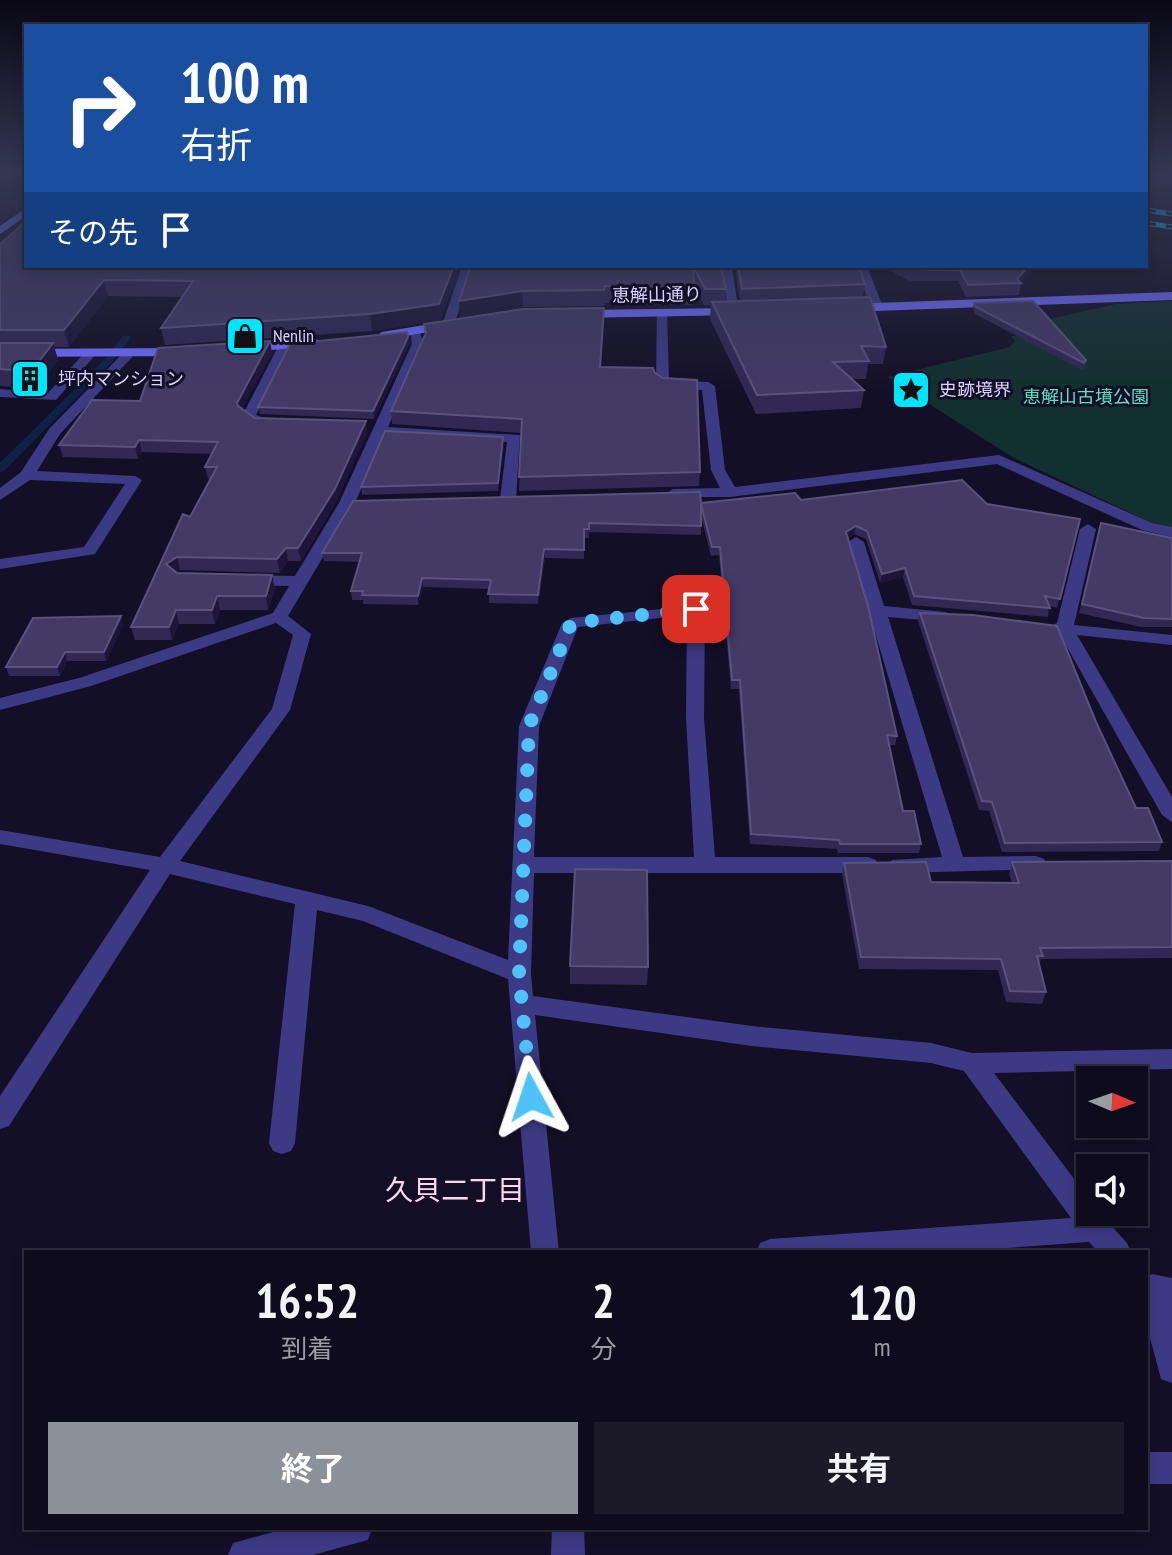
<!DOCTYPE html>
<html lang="ja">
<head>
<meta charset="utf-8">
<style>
  :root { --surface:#0e0b1c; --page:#1c1929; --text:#f1f3f6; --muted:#9b9ba3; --line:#2e2b3b; --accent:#8c9099 }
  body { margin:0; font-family:"PT Sans Narrow","Noto Sans JP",sans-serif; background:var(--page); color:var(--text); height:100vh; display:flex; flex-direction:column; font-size:30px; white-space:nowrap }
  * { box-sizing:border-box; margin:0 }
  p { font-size:26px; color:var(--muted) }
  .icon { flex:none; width:44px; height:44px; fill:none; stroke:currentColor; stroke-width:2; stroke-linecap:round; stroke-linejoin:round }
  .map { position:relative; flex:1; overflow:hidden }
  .side { position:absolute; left:24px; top:1250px; width:1124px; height:280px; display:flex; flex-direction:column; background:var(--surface); border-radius:0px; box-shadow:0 4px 12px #0003,0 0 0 2px var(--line) }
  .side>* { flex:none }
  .banner { position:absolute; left:24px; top:24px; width:1124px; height:244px; border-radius:0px; box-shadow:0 4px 12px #0003,0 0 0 2px var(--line); background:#1a4fa0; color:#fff; overflow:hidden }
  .needle { width:52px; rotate:92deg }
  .fabs { position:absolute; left:1076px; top:1066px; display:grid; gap:16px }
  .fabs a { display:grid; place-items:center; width:72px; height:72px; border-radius:0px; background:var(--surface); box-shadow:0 4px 12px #0003,0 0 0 2px var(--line); font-size:40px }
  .pin { position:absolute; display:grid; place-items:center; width:68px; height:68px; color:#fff; margin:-34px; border-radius:16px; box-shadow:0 4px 12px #0006 }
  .me { position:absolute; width:88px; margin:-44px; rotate:355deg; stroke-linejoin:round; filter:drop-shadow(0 0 6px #0008) }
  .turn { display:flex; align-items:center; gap:28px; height:168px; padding:0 24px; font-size:36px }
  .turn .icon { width:104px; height:104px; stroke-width:2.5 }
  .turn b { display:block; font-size:56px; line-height:68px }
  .then { display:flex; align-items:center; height:76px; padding:0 24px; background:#0003; gap:16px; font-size:30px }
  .eta { display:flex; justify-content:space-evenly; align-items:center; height:136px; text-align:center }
  .eta b { font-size:48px; font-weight:700; line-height:56px }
  .cta { display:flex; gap:16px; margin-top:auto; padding:16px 24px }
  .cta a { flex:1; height:92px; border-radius:0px; background:var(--accent); color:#fff; font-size:32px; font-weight:700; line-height:92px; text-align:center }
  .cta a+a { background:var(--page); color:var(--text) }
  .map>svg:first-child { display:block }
</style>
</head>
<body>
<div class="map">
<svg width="1172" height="1555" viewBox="0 0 1172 1555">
  <rect width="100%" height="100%" fill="#130f26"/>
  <polygon fill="#12302f" points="1172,301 1172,527 1152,523 1012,457 887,377 1010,347 1015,341 1011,336 1016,336 1009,328 1116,304"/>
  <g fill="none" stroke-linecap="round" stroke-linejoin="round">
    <polygon fill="#0c2248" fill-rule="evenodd" points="124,335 131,337 112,362 4,471 0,472 0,463 106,358"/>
    <polygon fill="#3d3a85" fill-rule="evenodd" points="87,350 97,353 56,400 0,397 0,389 48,393"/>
    <g fill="#3d3a85" fill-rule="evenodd">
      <polygon points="462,266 474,266 454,325 444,328 442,325"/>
      <polygon points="720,266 732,266 739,315 729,312 722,276 695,276 689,273 695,270 721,270"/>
      <polygon points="855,266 867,266 883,307 881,310 871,307"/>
      <polygon points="657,310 667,313 669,380 708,382 715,386 725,470 735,487 999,455 1152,523 1172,527 1172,537 1142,530 997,464 730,497 668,497 665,494 673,489 720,488 711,470 702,390 663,388 656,384"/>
      <path d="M410,328H418L424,344L388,427L520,435L516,499L508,504L500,499L507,442L384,436L355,503L288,616L311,634L290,710L180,861L368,906L508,960L519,726L562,623L571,618L702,605L705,609L704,718L715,857H868L876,860L879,865L876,870L868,873H534L531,974L533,996L752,1026L931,1043L972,1053L1172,1049V1069L994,1073L1090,1200V1212H1099L1127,1243L1131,1252H1098L1089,1242L951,1252H756L760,1243L770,1239L1071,1218L964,1071L931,1063L752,1046L535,1015L559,1252H531L508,979L363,921L317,910L295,1143L291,1151L282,1154L273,1151L269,1143L295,904L170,874L9,1126L0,1129V1096L150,870L0,844V830L160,857L272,709L293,635L276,623L91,686L0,710V698L79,678L273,613L289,586L248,585L240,580L248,575L295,576L339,503L412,344ZM687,615L686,718L694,857H534L539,726L578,627Z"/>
      <polygon points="285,341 291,345 256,415 278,423 271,427 252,426 242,416 279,345"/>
      <polygon points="125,351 135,354 60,434 37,471 135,476 142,480 95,554 0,569 0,559 84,547 125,484 30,480 0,500 0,488 21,472 49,429"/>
      <polygon points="1088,524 1096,529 1074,625 1172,635 1172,645 1077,635 1172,797 1172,822 1162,815 1059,633 1048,628 1057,623 1080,529"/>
      <polygon points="856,537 864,542 884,606 946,612 955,617 946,622 888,617 963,857 1036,856 1044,859 1047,864 1044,869 900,873 892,870 889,865 892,860 942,857 848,542"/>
      <polygon points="1152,1274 1172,1278 1172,1383 1161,1379 1146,1323 1146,1277"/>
      <rect x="1146" y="1452" width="26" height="32"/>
      <polygon points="288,1528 372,1528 368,1540 313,1555 228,1555 233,1543"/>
      <polygon points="552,1528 584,1528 585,1555 551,1555"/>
    </g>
    <g fill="#6f6bff" fill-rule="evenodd">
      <polygon points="26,208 26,216 0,234 0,226"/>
      <polygon points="1172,292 1172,300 848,312 842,308 848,304"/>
      <polygon points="736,308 742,312 740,315 576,318 570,314 576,310"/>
      <polygon points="449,321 453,322 453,328 382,340 376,336 382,332"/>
      <polygon points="314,339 318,340 318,346 247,352 241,348 247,344"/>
      <polygon points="0,349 183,348 189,352 183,356 0,357"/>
    </g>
    <g stroke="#00e5ff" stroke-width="5">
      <g id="rail">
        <polyline points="1146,210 1172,214"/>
        <polyline points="1146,223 1172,227"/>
      </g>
    </g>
    <use href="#rail" stroke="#130f26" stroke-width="3" stroke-dasharray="10" stroke-linecap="butt"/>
  </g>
  <g fill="#312854">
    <rect x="1146" y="174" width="26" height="11"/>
    <polygon points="0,244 26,266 461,266 440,320 372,331 165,345 161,328 182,297 108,296 69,347 54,347 58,360 36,389 0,386"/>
    <polygon points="471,266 721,266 726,289 725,302 740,301 735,266 859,266 865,284 863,297 886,347 883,364 868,364 866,379 852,379 864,390 861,408 756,414 710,319 711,305 704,305 694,284 693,305 605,303 604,306 523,307 460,317 459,301"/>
    <polygon points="882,266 1037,266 1021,283 1019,295 966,297 958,281 910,281"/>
    <polygon points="974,303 1086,360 1084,368 1082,370 975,314 973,310"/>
    <polygon points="604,308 601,367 655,373 700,472 699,486 519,491 521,433 392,424 391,411 425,335 424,324"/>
    <polygon points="408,337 409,344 374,419 260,414 258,407"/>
    <polygon points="272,353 242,409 255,418 366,421 367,433 336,502 301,561 288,561 280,573 180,570 176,572 275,589 268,610 220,610 215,624 179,624 172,640 135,640 131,627 210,480 208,479 205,467 212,454 142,452 138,459 63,457 59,445 140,401"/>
    <polygon points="504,445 498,491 362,495 361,487"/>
    <polygon points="801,500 987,504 1080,519 1057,608 1049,606 1048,617 912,605 903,577 880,583 866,539 854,534 848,539 897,736 895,745 889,745 903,811 921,844 919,853 838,853 837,849 750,844 739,689 731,689 719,555 711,556 701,516 701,535 589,532 589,538 584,538 584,559 545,558 538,604 489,603 489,589 423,587 418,605 363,604 363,600 352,600 351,591 360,562 324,561 322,553 701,503"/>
    <polygon points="1101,523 1172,538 1172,627 1141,627 1079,613"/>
    <polygon points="920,613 1096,722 1136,808 1162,842 1159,851 1002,852 989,811 979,810 918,621"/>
    <polygon points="123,625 106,661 67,661 60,676 9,676 6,667"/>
    <polygon points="1172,861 1172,958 1041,959 1039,966 1046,992 1042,1004 1006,1002 998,970 859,969 842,874 844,863 931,882 1012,883 1009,874 1012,862"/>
    <polygon points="570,966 648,967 647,985 570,984"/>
  </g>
  <g fill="#1d163a">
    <polygon points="454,266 461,266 440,320 372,331 370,314"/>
    <polygon points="1029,266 1037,266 1021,283 1017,279"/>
    <polygon points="104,280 108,296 69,347 64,330"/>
    <polygon points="522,291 523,307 460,317 459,301"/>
    <polygon points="408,337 409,344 374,419 373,411"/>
    <polygon points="270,341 272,353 239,415 237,403"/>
    <polygon points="53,343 58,360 36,389 31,372"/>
    <polygon points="366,421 367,433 336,502 301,561 298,548"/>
    <polygon points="503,437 504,445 498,491 498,483"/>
    <polygon points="139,440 142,452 138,459 135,447"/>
    <polygon points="856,526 854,534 845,541 846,532"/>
    <polygon points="286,548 288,561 280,573 277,559"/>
    <polygon points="544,549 545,558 538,604 538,595"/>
    <polygon points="177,557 180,570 169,577 166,564"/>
    <polygon points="905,568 903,577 880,583 882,574"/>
    <polygon points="272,575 275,589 268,610 266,596"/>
    <polygon points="422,578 423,587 418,605 418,596"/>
    <polygon points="217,596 220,610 215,624 212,610"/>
    <polygon points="176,610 179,624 172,640 169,627"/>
    <polygon points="121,616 123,625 106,661 104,652"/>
    <polygon points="65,652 67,661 60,676 57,667"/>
  </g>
  <g fill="#433a66" stroke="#5a527e" stroke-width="2">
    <polygon points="26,221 26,266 454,266 439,304 370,314 161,328 193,281 104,280 64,330 0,330 0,244"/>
    <polygon points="471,266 693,266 694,289 605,286 604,290 522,291 459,301"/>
    <polygon points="693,266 721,266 726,289 705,289"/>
    <polygon points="738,266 859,266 865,284 742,289"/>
    <polygon points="906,266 1029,266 1017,279 1021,283 968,285 960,270 912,269"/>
    <polygon points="870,297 886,347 861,346 869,361 833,362 864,390 757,395 712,302"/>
    <polygon points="1033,301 1086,360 1084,363 976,307 974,303"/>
    <polygon points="604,308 600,367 653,368 655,373 663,378 697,380 700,472 519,477 522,419 391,411 426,333 424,324 523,309"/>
    <polygon points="407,332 408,337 373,411 258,407 290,344"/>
    <polygon points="270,341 237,403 238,406 255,418 366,421 335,489 298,548 286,548 277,559 177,557 166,564 177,573 272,575 266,596 217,596 212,610 176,610 169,627 131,627 183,514 190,517 217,467 205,467 218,442 139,440 135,447 59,445 92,400 140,401 158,348"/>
    <polygon points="0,343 53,343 31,372 0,369"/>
    <polygon points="385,431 503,437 498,483 361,487"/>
    <polygon points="962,480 987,504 1080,519 1060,599 1045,596 1050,608 914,596 905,568 882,574 867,531 856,526 846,532 868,606 897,736 887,735 903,811 914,811 921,844 840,844 839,840 751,834 740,680 732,680 720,547 712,547 701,504 701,526 589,523 589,529 584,529 584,550 544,549 538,595 488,594 491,580 422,578 418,596 362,595 363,591 351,591 362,553 322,553 353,501 700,492 701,503 795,493 801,500"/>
    <polygon points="1101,523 1172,538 1172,619 1144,618 1082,604"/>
    <polygon points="920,613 973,615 1057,626 1096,722 1136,808 1148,808 1162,842 1005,843 992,802 982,801"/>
    <polygon points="121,616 104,652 65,652 57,667 6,667 33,618"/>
    <polygon points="1172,861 1172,947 1040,948 1043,956 1037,956 1046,992 1010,991 1001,959 861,957 844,863 926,862 931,882 1019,883 1012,862"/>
    <polygon points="575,869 647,870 648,967 570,966"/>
  </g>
  <linearGradient id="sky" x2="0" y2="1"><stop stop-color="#0a0815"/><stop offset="0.44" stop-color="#333752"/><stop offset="1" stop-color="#333752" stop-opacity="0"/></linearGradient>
  <rect width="1172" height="392" fill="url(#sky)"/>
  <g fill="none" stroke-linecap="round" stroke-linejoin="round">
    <polyline stroke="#4fc3f7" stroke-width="14" stroke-dasharray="0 25.2" points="531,1097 519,974 529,726 571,623 696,609"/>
  </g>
  <defs>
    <g id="shop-square" transform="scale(2)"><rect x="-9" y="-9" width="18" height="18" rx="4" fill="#00e5ff" stroke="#130f26"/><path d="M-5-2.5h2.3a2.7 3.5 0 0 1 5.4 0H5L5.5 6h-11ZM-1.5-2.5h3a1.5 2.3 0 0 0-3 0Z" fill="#111"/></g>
    <g id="building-square" transform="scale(2)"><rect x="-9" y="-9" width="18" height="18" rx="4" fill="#00e5ff" stroke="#130f26"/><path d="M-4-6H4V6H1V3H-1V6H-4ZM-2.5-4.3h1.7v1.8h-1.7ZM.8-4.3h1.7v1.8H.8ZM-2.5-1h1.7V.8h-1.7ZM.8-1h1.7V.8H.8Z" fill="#111"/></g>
    <g id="sight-square" transform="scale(2)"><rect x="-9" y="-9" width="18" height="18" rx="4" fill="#00e5ff" stroke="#130f26"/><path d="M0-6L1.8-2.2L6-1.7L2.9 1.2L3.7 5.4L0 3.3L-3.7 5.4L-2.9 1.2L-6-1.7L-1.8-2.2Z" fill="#111"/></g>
  </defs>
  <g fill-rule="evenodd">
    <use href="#shop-square" x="245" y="336"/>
    <use href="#building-square" x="30" y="379"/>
    <use href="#sight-square" x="911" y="390"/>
  </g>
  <g text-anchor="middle" stroke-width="6" stroke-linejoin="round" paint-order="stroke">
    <g font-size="18" fill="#d9d4ff" stroke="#130f26">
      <text transform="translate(657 295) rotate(-1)" y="6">恵解山通り</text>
    </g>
    <g font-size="18" fill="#d9d4ff" stroke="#130f26" text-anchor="start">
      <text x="273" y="342">Nenlin</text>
      <text x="58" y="385">坪内マンション</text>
      <text x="939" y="396">史跡境界</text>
    </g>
    <g font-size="18" fill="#5fe0c0" stroke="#130f26">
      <text x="1086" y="403">恵解山古墳公園</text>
    </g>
    <g font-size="28" fill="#ffd6f0" stroke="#130f26">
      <text x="455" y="1200">久貝二丁目</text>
    </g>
  </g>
</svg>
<div class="fabs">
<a><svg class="needle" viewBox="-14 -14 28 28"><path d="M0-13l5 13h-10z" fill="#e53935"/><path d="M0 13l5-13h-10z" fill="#9b9ba3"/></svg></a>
<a><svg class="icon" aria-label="sound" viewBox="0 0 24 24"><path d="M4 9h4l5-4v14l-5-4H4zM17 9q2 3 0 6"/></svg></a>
</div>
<div class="pin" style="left:696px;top:609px;background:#d93025"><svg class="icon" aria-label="arrive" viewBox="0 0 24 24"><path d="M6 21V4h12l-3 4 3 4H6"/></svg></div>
<svg class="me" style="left:531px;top:1097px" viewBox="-20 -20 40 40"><path d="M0-17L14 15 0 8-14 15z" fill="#4fc3f7" stroke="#fff" stroke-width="4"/></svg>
<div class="banner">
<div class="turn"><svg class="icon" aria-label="right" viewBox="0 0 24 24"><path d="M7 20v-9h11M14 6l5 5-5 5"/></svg><div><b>100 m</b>右折</div></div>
<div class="then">その先<svg class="icon" aria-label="arrive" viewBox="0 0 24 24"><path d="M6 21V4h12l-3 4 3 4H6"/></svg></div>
</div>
<section class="side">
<div class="eta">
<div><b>16:52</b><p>到着</p></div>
<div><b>2</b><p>分</p></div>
<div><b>120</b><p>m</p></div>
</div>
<div class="cta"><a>終了</a><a>共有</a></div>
</section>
</div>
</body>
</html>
